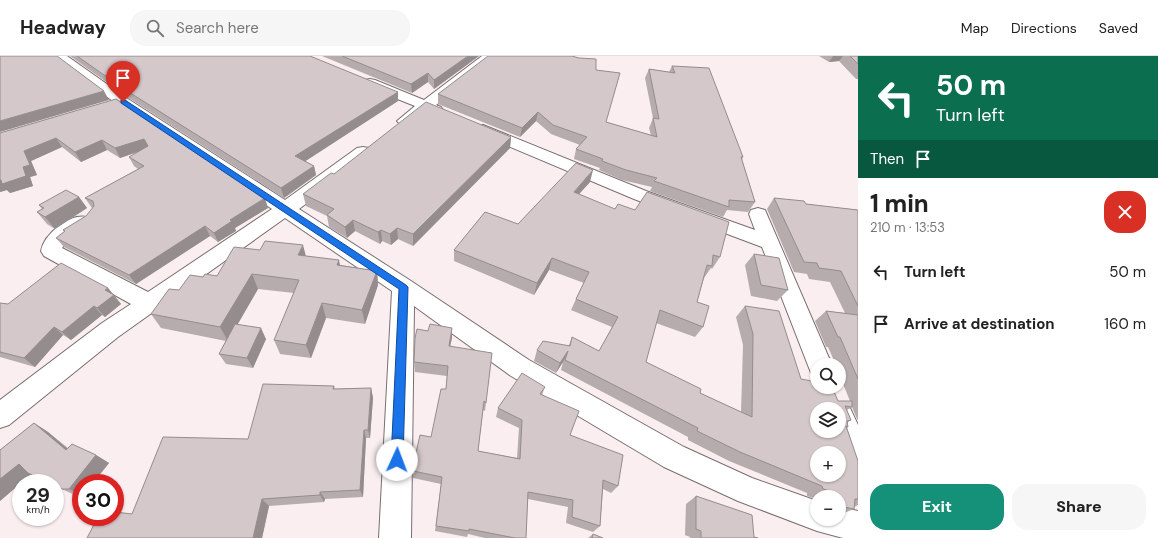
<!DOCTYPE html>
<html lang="en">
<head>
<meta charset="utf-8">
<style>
  :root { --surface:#fff; --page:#f6f6f6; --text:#222; --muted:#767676; --line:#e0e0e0; --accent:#149178 }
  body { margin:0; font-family:"DM Sans",sans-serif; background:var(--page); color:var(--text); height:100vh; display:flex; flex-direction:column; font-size:15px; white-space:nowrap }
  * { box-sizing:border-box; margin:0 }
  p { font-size:13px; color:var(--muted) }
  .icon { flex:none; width:22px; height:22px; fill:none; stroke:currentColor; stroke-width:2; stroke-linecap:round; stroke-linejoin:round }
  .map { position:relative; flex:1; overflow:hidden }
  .details { display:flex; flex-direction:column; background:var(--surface); width:300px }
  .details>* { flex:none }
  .top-card { background:#0b6e4f; color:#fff; overflow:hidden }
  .buttons { position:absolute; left:810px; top:302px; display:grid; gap:8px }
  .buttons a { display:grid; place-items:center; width:36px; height:36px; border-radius:50%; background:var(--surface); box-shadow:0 1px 3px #0004; font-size:20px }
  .speed { position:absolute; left:12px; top:418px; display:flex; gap:8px; font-size:20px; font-weight:700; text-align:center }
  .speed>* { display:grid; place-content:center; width:52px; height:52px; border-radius:50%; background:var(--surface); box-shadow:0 1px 3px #0004; line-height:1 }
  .speed small { font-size:10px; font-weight:400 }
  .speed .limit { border:6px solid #d22; background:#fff; color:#111 }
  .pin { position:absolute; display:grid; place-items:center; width:34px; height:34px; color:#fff; margin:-41px -17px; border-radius:50% 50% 50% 0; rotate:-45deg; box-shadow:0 0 4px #0007 }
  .pin .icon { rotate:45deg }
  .me { position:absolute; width:44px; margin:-22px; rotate:2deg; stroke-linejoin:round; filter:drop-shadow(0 0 3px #0008) }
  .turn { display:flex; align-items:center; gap:14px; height:84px; padding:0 12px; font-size:18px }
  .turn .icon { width:52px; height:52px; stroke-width:2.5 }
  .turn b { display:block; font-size:28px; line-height:34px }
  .then { display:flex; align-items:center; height:38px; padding:0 12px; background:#0003; gap:8px; font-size:15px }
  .round { display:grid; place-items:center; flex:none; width:42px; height:42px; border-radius:16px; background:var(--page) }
  .summary { display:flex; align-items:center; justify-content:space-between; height:68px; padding:0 12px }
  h1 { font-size:24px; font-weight:800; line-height:30px }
  .primary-button { display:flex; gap:8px; margin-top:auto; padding:8px 12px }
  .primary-button a { flex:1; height:46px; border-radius:16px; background:var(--accent); color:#fff; font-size:16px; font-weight:800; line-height:46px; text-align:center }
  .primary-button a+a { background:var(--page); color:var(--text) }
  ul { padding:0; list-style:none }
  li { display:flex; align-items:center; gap:12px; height:52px; padding:0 12px }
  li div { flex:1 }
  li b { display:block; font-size:15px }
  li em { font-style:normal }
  header { display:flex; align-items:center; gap:24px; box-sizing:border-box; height:56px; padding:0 20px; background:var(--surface); border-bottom:1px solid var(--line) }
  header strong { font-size:19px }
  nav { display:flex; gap:22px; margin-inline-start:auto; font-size:14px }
  .search { width:280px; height:36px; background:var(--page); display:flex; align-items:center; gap:10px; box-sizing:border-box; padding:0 14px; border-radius:16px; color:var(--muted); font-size:15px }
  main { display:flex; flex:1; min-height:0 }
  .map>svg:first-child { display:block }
</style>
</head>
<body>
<header>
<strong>Headway</strong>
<div class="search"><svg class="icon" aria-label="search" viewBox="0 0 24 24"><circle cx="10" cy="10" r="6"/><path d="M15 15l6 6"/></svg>Search here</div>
<nav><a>Map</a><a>Directions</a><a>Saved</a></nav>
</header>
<main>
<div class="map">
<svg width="858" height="482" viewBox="0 0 858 482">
  <rect width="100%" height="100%" fill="#faeef0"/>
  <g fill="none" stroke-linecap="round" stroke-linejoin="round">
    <g stroke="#786e70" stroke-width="2">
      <g id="minor">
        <path d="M53,0H67L128,43L285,144L357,92L363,91L369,92L371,96L369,100L299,153L411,225L529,304L684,391L752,422L817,445V463H839V451L858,455V482H843L817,475L738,445L664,411L511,320L414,250L411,482H379L392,235L285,162L118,281L9,369L0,372V344L102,267L131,248L44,200L41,195C44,178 70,157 87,161L90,166C83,177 68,180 62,192L148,236L272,153L118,49Z"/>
        <path d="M482,0H496L436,49L441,51L443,54L441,57L436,58L427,56C418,62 411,71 400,68L397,65L415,50L365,30L363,27L365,24L370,23L375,24L424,44Z"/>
        <polygon points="483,69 646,135 755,174 749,158 751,154 758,152 765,154 832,309 817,309 817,319 811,317 762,191 634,143 477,77 475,74 477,71"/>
        <polygon points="841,349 850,352 858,369 858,416 848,412 833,375 839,375 839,353 831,353"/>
      </g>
    </g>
    <use href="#minor" fill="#fff" fill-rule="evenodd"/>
  </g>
  <g fill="#b6acae">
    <polygon points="70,0 310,0 398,45 305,105 314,110 316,119 284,142 129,42"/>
    <polygon points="322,0 479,0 434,33 428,26 412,37"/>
    <polygon points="819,0 858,0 858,23 856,23 839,5 829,6"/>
    <polygon points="672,10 743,101 742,104 755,146 748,156 727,154 723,161 650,135 652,131 622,124 599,114 600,112 574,103 576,93 580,89 551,78 536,65 520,81 438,48 438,38 596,14 606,66 651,79 649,72 653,62 645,22 649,13 669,16"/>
    <polygon points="116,43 268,152 235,172 236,175 218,186 210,180 136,228 64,191 56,182 65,175 63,174 86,160 93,152 92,152 85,142 138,113 134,110 129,101 137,96 120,102 107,94 81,106 62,91 31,105 37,119 30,121 33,130 10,137 7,134 0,136 0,77"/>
    <polygon points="511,81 510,92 413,190 398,183 391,189 382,185 380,188 355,175 347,182 329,171 327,160 306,150 303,138 334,118"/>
    <polygon points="590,126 579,138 720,201 712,213 711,212 704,222 697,246 703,271 695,281 656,267 646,306 700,337 741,356 743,289 736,261 745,250 801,323 838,345 850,345 839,318 839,309 836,309 828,291 826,291 815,265 826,255 845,257 830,226 809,223 807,218 794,216 767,153 774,142 806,148 858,154 858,364 857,363 852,351 847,354 851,364 847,367 848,371 847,372 858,405 858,449 854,451 854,453 839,459 839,441 817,441 817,443 807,440 807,437 729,405 688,384 688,381 561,314 563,306 556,317 534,305 537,294 569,289 572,281 599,295 612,271 571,254 576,243 584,227 549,214 534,239 454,205 454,194 518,168"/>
    <polygon points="79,141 87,152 55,173 47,168 37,156 42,153 39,149"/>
    <polygon points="754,198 788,234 777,245 751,240 745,209"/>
    <polygon points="306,200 340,209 377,215 378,229 365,268 326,262 311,302 280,298 274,284 294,237 258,233 237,269 266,283 253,312 226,308 219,298 226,285 161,272 151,258 179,234 203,221 217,220"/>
    <polygon points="108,232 121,248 105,261 102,259 71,284 63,279 35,311 0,301 0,247 8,248"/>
    <polygon points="452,282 450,290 486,347 485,355 483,354 478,395 517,402 519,372 496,361 498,352 545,331 542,339 570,379 618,430 611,437 603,433 600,470 593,476 566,467 568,451 528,443 526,482 485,482 468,478 467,481 435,475 441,428 413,422 413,415 431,381 446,333 447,320 415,316 414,306"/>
    <polygon points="334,330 335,333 371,332 373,342 370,382 366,382 363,441 325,443 324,446 269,450 262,482 87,482 132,458 248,383"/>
    <polygon points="34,367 48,376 68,392 96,399 109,407 93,427 81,427 81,440 77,440 55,430 55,427 49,427 31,418 0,445 0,394"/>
    <polygon points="696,440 754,481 758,482 690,482 690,481 685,479 686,448"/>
    <polygon points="593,478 603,482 588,482"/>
  </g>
  <g fill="#948c8d">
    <polygon points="468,0 479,0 434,33 434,24"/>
    <polygon points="833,0 843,0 839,5 829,6"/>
    <polygon points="428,17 428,26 412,37 411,28"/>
    <polygon points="104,35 109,44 0,76 0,65"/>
    <polygon points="398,36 398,45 298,110 295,100"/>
    <polygon points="538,56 536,65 520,81 522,72"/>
    <polygon points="511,81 510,92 413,190 413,178"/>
    <polygon points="56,82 62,91 31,105 37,119 30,121 33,130 10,137 7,134 0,136 0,124 24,95"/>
    <polygon points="144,83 149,92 120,102 115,92"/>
    <polygon points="102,84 107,94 81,106 75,96"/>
    <polygon points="314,110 316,119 284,142 281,132"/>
    <polygon points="593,114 590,126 571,147 574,136"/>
    <polygon points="79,141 87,152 55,173 45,161"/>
    <polygon points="265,142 268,152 235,172 236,175 218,186 214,177 230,164"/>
    <polygon points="353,164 355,175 347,182 345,171"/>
    <polygon points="205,170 210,180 136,228 129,219"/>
    <polygon points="397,172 398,183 391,189 390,178"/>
    <polygon points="381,174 382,185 380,188 378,176"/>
    <polygon points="303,189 307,204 298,199"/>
    <polygon points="552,202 549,214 534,239 537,227"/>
    <polygon points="339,204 342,219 337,209"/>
    <polygon points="377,215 378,229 365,268 362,254"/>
    <polygon points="252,218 258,233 228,285 220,271"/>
    <polygon points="108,232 121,248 105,261 97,252 105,234"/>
    <polygon points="322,247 326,262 311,302 306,289"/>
    <polygon points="94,250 102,259 71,284 62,276"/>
    <polygon points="54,271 63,279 35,311 24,302"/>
    <polygon points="261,272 266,283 253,312 247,302"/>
    <polygon points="452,272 452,282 448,300 449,290"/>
    <polygon points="568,295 563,306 556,317 560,307"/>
    <polygon points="371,332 373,342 370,382 368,374"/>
    <polygon points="34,367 48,376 79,403 66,394"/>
    <polygon points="364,374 366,382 363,441 360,434"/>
    <polygon points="96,399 109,407 93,427 81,427 81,439 69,433"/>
    <polygon points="19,408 34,416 0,445 0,423"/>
    <polygon points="320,436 325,443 324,446 320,439"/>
    <polygon points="262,443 269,450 262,482 253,482"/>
  </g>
  <g fill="#d4c8ca" stroke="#948c8d" fill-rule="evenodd">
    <polygon points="0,0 57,0 104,35 0,65"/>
    <polygon points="77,0 310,0 398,36 295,100 314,110 281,132 124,33"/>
    <polygon points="342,0 468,0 434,24 428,17 411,28"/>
    <polygon points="488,0 572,0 579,2 596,3 596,14 620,17 606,66 657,81 653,62 659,63 649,13 675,17 672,10 709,12 743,101 741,101 755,146 729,144 729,151 654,125 657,122 626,114 602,105 603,103 576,93 587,81 553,69 538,56 522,72 438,38"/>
    <polygon points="850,0 858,0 858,8"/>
    <polygon points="116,43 265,142 230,164 232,165 214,177 205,170 129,219 56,182 65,175 63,174 86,160 94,150 93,145 85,142 144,110 129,101 148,90 144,83 115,92 102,84 75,96 56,82 24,95 30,109 23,111 26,120 2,128 1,124 0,124 0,77"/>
    <polygon points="426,46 511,81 413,178 397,172 390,178 381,174 378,176 353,164 345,171 327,159 334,153 303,138 331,117 334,118"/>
    <path d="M576,107L593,114L574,136L615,153L618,148L635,154L647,136L729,166L720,201L713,199L712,210L707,209L697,246L709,250L703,271L660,254L646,306L701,333L700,337L752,361L753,278L745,250L779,255L801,323L817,326V331H832L838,345H852V351L845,350L851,364L847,365L848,371L846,370L858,405V443H855L854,453L839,450V441H834L833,436L823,433L822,430L740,396L697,375L698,372L565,304L568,295L560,307L537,294L543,285L570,290L572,281L599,295L618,261L576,243L589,216L552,202L537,227L454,194L485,156L518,168ZM817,353H839V375H817ZM817,397H839V419H817Z"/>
    <polygon points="66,134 79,141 45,161 37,156 44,152 39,149"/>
    <polygon points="774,142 804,145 806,148 858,154 858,250 841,215 819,212 817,207 804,206"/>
    <polygon points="265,185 303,189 298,199 339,204 337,209 377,215 362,254 322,247 306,289 274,284 299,224 252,218 220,271 151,258 169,233 179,234 190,219 203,221 205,218 217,220 234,191 260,194"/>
    <polygon points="754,198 779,202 788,234 761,229"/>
    <polygon points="61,207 108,232 105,234 114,239 97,252 94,250 62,276 54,271 24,302 0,296 0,247 8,248"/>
    <polygon points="826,255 858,259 858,323 840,281 838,281"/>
    <polygon points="235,268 261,272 247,302 219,298"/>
    <polygon points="430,268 452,272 449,290 492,297 486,347 484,345 478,395 520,403 522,364 498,352 522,317 545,331 540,338 579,355 570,379 623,399 618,430 603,424 600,470 572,461 573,444 528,436 526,482 515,482 469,473 469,475 436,470 442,421 413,415 413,410 420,379 431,381 441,333 446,333 448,310 414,306 415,282 417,273 428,275"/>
    <polygon points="263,328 334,330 333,333 371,332 368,374 364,374 360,434 320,436 320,439 262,443 253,482 87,482 98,461 115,461 115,456 132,458 163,381 248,383"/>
    <polygon points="34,367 66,394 72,388 96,399 69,433 62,433 55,429 55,427 50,427 28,417 19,408 0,423 0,394"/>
    <polygon points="696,440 752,459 754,481 758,482 701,482 701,475 696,473"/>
    <polygon points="593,478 603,482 592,482"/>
  </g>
  <polygon fill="#1a73e8" stroke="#114b97" points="121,44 125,44 406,229 408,231 403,404 401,408 397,409 393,408 391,404 399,233 121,47"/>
</svg>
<div class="buttons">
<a><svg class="icon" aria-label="search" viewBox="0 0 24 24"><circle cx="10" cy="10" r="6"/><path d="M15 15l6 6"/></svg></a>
<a><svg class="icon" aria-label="layers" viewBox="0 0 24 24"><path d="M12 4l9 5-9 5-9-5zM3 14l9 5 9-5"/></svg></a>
<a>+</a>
<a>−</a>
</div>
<div class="speed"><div>29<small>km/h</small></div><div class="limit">30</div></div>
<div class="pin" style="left:123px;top:46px;background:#d93025"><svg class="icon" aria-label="arrive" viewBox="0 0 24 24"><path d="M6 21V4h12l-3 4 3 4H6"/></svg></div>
<svg class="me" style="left:397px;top:404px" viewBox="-20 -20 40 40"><circle r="19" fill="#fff"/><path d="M0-13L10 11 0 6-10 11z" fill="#1a73e8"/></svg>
</div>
<section class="details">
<div class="top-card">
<div class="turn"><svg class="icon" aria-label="left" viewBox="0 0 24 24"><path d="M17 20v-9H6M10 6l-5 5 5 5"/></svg><div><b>50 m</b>Turn left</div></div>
<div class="then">Then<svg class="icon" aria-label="arrive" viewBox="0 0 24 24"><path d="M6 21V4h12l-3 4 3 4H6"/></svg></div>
</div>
<div class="summary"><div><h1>1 min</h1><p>210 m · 13:53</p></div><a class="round" style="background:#d93025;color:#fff"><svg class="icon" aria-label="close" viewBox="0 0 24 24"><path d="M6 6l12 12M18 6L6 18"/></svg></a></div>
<ul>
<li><svg class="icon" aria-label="left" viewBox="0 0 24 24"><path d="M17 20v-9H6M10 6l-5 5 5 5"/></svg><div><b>Turn left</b></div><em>50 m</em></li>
<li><svg class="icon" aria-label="arrive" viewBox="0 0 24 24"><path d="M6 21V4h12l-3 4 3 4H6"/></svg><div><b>Arrive at destination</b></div><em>160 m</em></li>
</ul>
<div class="primary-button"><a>Exit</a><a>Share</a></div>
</section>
</main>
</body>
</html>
